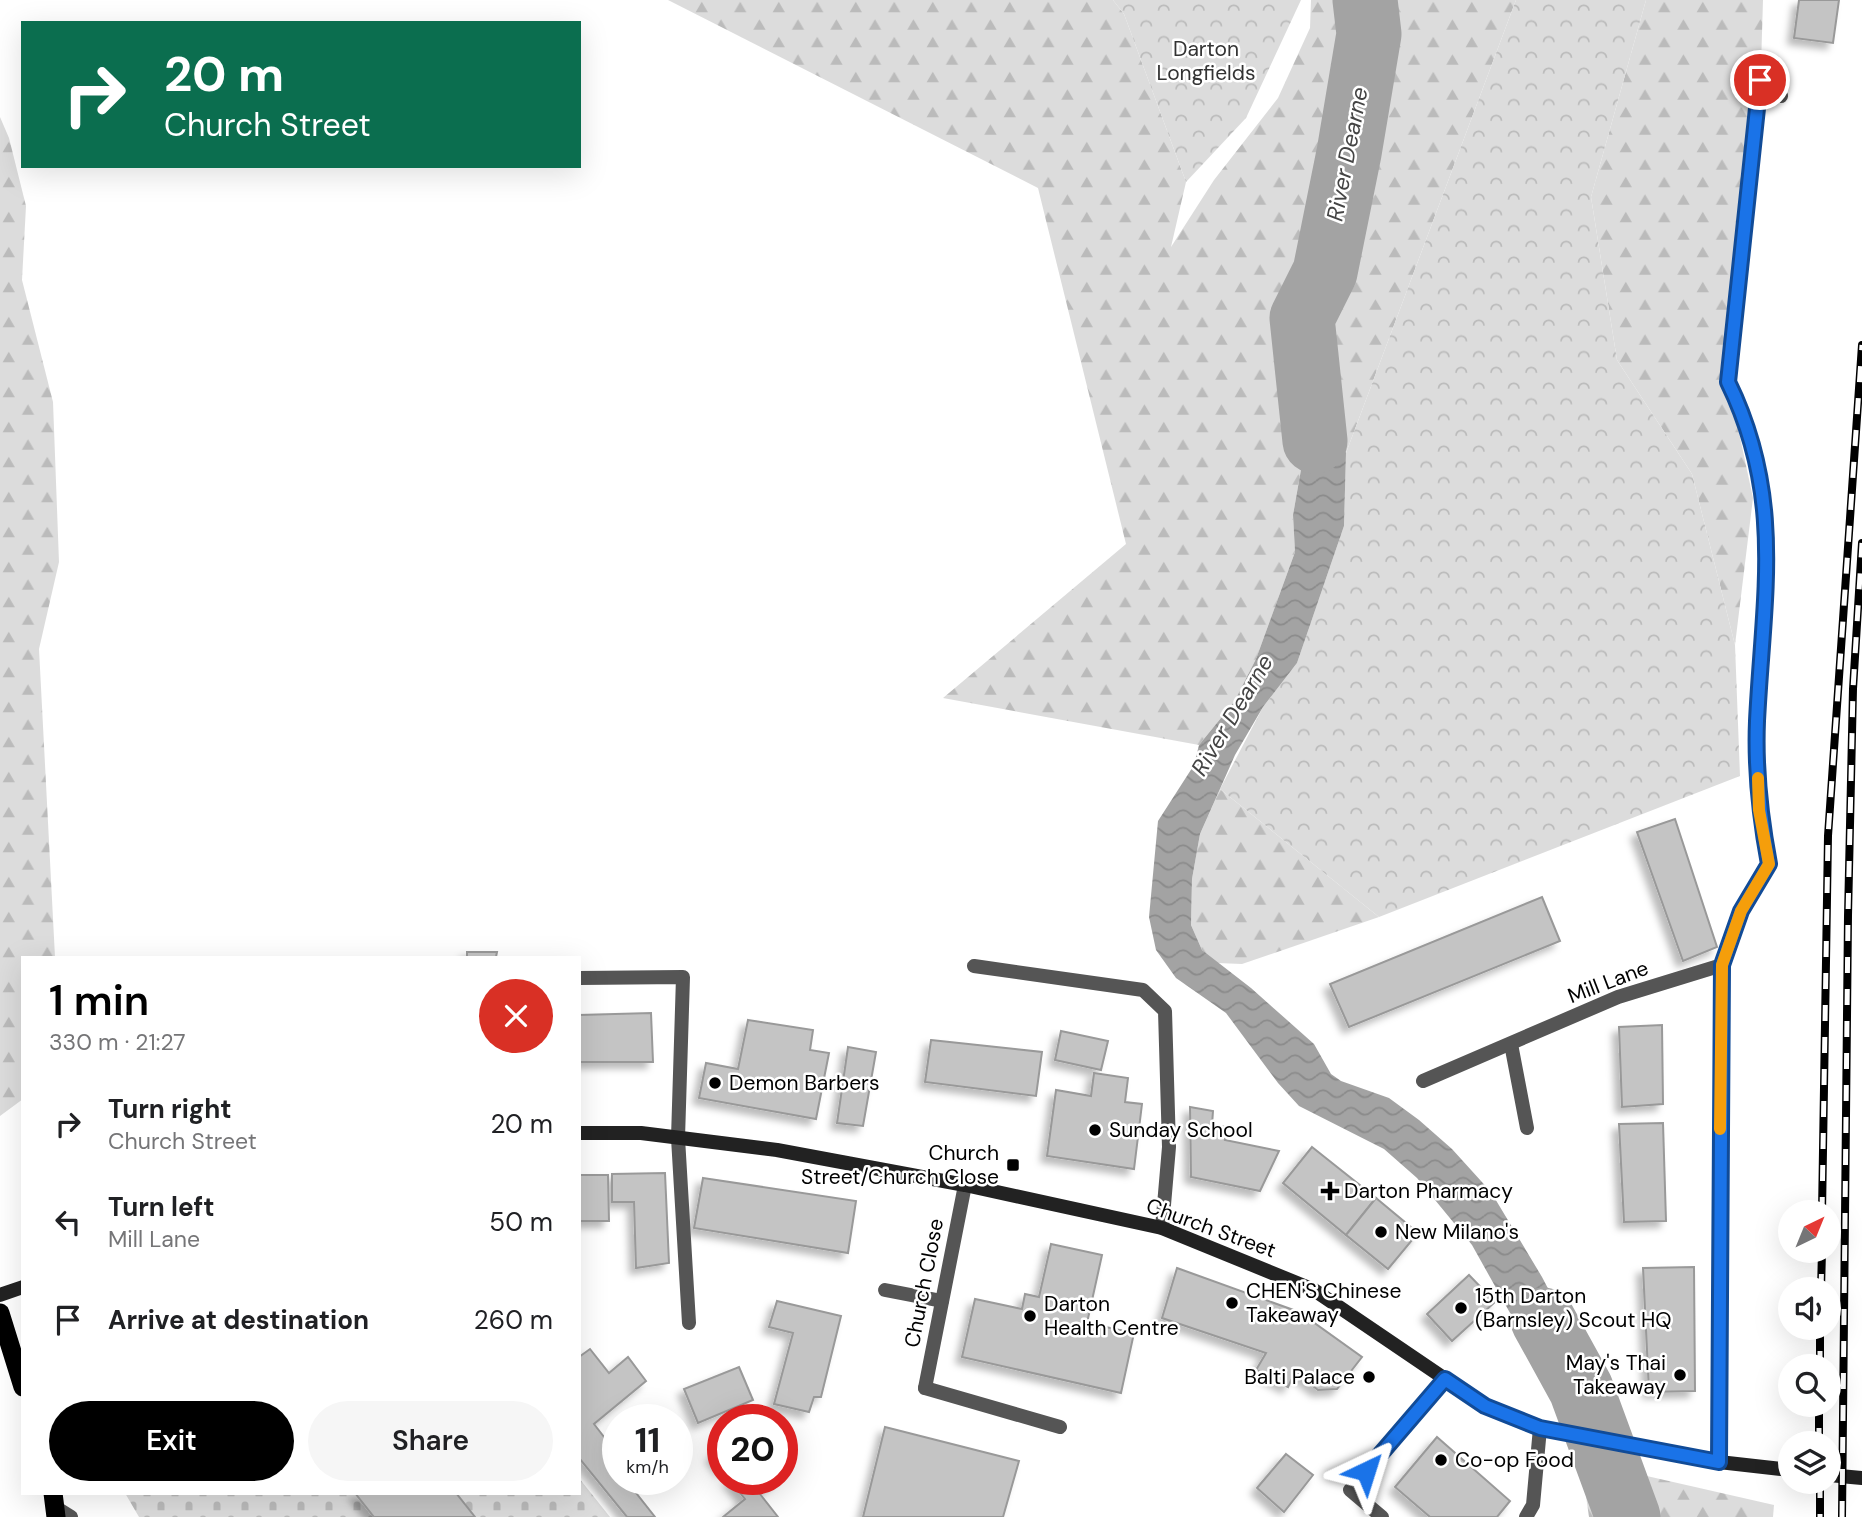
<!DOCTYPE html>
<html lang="en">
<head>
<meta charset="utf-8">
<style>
  :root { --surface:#fff; --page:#f6f6f6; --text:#202124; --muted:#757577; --accent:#000 }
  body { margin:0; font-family:"DM Sans",sans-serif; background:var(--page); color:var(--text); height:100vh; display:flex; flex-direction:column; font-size:26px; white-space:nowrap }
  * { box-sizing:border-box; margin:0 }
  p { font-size:23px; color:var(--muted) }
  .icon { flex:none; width:38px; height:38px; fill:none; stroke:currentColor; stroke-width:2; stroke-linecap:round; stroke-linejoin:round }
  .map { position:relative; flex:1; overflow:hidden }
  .side { position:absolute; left:21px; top:956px; width:560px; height:539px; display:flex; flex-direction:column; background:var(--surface); border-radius:0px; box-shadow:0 7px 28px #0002 }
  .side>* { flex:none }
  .hud { position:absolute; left:21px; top:21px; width:560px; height:147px; border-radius:0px; box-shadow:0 7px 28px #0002; background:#0b6e4f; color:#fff; overflow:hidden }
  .needle { width:46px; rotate:43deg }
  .controls { position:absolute; left:1778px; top:1200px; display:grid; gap:14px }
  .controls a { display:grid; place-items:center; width:63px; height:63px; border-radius:50%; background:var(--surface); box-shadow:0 7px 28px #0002; font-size:35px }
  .speed { position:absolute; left:602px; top:1404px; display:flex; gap:14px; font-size:35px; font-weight:700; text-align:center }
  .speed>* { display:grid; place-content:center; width:91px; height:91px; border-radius:50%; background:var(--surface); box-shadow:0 7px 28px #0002; line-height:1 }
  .speed small { font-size:18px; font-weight:400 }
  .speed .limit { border:10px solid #d22; background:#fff; color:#111 }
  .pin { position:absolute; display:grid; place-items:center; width:60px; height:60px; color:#fff; margin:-30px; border:4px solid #fff; border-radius:50%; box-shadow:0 2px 7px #0007 }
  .me { position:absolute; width:77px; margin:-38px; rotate:41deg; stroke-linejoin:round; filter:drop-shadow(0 0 5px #0008) }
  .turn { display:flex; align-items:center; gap:24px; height:147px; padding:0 28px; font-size:32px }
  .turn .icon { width:91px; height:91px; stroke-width:2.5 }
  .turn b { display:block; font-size:49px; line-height:60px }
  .round { display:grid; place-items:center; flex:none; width:74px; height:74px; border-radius:37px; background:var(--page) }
  .summary { display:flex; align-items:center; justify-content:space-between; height:119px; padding:0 28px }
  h1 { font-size:42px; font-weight:600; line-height:52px; color:var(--accent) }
  .button { display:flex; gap:14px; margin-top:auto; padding:14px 28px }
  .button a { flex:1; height:80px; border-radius:42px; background:var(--accent); color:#fff; font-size:28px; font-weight:600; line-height:80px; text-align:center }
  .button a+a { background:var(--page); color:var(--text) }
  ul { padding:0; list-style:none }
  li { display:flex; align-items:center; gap:21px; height:98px; padding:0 28px }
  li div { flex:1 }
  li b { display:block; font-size:26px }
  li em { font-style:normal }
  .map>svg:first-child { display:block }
</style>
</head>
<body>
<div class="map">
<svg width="1862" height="1517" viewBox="0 0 1862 1517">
  <defs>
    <pattern id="forest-firs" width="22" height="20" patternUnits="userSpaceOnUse" patternTransform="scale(1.75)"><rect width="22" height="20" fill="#dcdcdc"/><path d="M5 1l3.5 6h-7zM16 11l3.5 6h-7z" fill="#bbb"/></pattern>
    <pattern id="cemetery-stones" width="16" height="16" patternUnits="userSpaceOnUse" patternTransform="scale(1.75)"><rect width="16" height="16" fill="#dcdcdc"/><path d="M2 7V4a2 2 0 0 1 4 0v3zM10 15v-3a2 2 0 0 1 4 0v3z" fill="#bbb"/></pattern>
    <pattern id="park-crowns" width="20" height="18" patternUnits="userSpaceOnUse" patternTransform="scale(1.75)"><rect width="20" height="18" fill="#dcdcdc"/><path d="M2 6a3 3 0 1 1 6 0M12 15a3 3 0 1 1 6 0" fill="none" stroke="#bbb"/></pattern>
    <pattern id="water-waves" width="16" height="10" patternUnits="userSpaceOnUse" patternTransform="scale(1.75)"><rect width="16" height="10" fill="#a3a3a3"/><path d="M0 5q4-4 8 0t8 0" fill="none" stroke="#8b8b8b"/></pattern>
    <filter id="shadow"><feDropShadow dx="-6" dy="6" stdDeviation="3.5" flood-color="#0004"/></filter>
  </defs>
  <rect width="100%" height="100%" fill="#fff"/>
  <g fill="url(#forest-firs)">
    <polygon points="668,0 1113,0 1124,14 1186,182 1171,247 1214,180 1278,98 1310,28 1311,0 1516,0 1346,453 1322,345 1298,355 1304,413 1302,464 1293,515 1295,552 1256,659 1234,702 1199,745 943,698 1126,544 1038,188"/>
    <polygon points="1646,0 1763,0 1761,66 1728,381 1753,498 1735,645 1692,474 1617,360 1591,197"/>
    <polygon points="0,117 9,138 26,206 22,280 53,402 59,562 39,649 55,957 23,957 23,1099 0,1116"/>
    <polygon points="1220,789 1379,917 1242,964 1217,963 1202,950 1191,925 1192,879 1200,834"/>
    <polygon points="1581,1461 1774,1505 1773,1517 1589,1517"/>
  </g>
  <polygon fill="url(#cemetery-stones)" points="579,1478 610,1517 139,1517 125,1493 579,1493"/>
  <g fill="url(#park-crowns)">
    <polygon points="1113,0 1301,0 1246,118 1186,182 1124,14"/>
    <polygon points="1516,0 1646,0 1591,197 1617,360 1692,474 1735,645 1740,776 1379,917 1220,789 1263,707 1297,663 1344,526 1346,453"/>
  </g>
  <polygon fill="url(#water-waves)" points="1322,345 1346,453 1344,526 1297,663 1263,707 1235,755 1200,834 1192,879 1191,925 1202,950 1251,988 1314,1044 1331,1074 1341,1081 1389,1098 1419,1120 1452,1149 1491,1192 1542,1277 1597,1382 1622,1409 1546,1387 1543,1372 1472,1245 1417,1178 1384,1149 1299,1106 1278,1083 1226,1013 1176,978 1156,950 1149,917 1158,821 1194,765 1199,745 1234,702 1256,659 1295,552 1293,515 1302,464 1304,413 1298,355"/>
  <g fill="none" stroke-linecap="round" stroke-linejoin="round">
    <g stroke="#a3a3a3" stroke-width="65">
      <polyline points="1315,441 1302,318 1325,272 1349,153 1369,34 1365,0"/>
      <polyline points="1543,1320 1581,1389 1628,1517"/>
    </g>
  </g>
  <g fill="#c4c4c4" stroke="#999" stroke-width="2" filter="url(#shadow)">
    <polygon points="1799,0 1839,0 1833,43 1794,38"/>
    <polygon points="1675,819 1717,947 1683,961 1637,832"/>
    <polygon points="1542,897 1560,941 1349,1027 1330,984"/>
    <polygon points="467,952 497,952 496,957 467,957"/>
    <polygon points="651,1013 653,1062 579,1062 579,1015"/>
    <polygon points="748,1020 813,1030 810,1050 829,1053 816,1119 699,1098 706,1063 738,1069"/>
    <polygon points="1662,1025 1663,1104 1622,1107 1619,1027"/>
    <polygon points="1061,1031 1108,1041 1101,1070 1055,1060"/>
    <polygon points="931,1040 1042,1052 1036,1096 925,1082"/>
    <polygon points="848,1047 876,1052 863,1126 837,1123"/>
    <polygon points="1094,1073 1128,1078 1125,1102 1142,1104 1134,1169 1047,1156 1056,1090 1091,1096"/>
    <polygon points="1190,1107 1213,1111 1212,1125 1227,1127 1225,1140 1279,1151 1260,1191 1191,1177"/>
    <polygon points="1663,1123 1666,1221 1624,1222 1619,1124"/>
    <polygon points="1312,1147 1376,1198 1346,1235 1283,1183"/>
    <polygon points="665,1173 669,1263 636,1268 634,1202 612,1202 612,1174"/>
    <polygon points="579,1175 608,1175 609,1221 579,1221"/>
    <polygon points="703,1178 856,1201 848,1253 694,1228"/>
    <polygon points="1376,1198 1418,1233 1388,1269 1346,1235"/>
    <polygon points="1051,1244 1102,1255 1087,1323 1134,1333 1121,1393 962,1357 975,1299 1022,1309 1025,1294 1039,1297"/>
    <polygon points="1694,1267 1695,1391 1649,1392 1643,1268"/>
    <polygon points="1177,1268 1299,1312 1362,1357 1337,1389 1318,1390 1295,1372 1288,1387 1256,1370 1266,1353 1162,1318"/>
    <polygon points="1469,1275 1495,1302 1452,1341 1427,1314"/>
    <polygon points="777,1301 841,1316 821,1397 814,1397 809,1412 774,1404 793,1333 769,1327"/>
    <polygon points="590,1349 609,1373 628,1357 646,1381 594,1424 618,1455 613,1465 618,1470 618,1479 625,1479 655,1517 627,1517 579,1458 579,1357"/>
    <polygon points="739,1367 753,1400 698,1423 684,1389"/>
    <polygon points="885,1427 1019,1461 1003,1517 863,1517"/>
    <polygon points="1437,1437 1510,1501 1497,1517 1430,1517 1395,1487"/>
    <polygon points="723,1447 723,1470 712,1456"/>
    <polygon points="1286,1454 1313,1475 1284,1512 1257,1488"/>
    <polygon points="729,1479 779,1479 760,1494 778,1517 723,1517 745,1499"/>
    <polygon points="355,1493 456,1493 475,1517 374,1517"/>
  </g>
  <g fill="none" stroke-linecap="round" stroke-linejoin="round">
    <g stroke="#555" stroke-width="14">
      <polyline points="974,966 1143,990 1165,1011 1169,1147 1162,1228"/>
      <polyline points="579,978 683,977 678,1138 689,1323"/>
      <polyline points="1511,1044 1527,1128"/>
      <polyline points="1423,1081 1618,997 1722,965"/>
      <polyline points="885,1290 942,1301"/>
      <polyline points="925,1388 1060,1427"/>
      <polyline points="55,1507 71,1517"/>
      <polyline points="1382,1517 1350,1490 1445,1379"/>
      <polyline points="1526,1517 1533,1505 1540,1428"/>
    </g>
    <g stroke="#555" stroke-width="14">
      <polyline points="1759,94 1781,96"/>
      <polyline points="925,1388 965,1185"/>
      <path d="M1719,1462L1722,965L1741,911L1769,864C1760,816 1755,769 1757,721C1763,597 1785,498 1728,381L1761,66"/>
    </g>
    <g stroke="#222" stroke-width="14">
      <polyline points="579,1133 641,1133 777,1150 965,1185 1162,1228 1314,1290 1485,1406 1540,1428 1719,1462 1790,1470"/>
      <polyline points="0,1295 23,1287"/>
      <polyline points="1829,1475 1862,1478"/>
    </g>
    <g stroke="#000" stroke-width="19">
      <polyline points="0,1313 23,1387"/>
      <polyline points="53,1493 56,1517"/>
    </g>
    <g stroke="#000" stroke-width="8">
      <g id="rail">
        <polyline points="1822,1213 1828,836 1862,345"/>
        <polyline points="1821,1290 1822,1251"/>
        <polyline points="1820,1367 1820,1328"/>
        <polyline points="1819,1444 1819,1405"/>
        <polyline points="1820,1482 1820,1517"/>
        <polyline points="1842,1517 1848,916 1853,689 1862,543"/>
      </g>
    </g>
    <use href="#rail" stroke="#fff" stroke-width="5" stroke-dasharray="16" stroke-linecap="butt"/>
  </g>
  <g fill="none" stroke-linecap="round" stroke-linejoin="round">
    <g stroke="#114b97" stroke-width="18">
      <path id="route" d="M1366,1471L1445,1379L1485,1406L1540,1428L1719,1462L1722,965L1741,911L1769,864C1760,816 1755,769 1757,721C1763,598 1785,498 1728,382L1760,80"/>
    </g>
    <use href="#route" stroke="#1a73e8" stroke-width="12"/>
    <polyline stroke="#f59e0b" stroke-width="12" points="1720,1129 1722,965 1741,911 1769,864 1759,810 1758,778"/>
  </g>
  <g fill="#000" stroke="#fff" stroke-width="2.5">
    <circle cx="715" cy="1083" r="7"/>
    <circle cx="1095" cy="1130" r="7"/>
    <rect x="1006" y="1158" width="14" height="14" rx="3.5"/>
    <path d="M1326.5 1180.5h7v7h7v7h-7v7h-7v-7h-7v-7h7z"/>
    <circle cx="1381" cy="1232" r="7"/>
    <circle cx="1232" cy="1303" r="7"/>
    <circle cx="1461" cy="1308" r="7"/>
    <circle cx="1030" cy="1316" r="7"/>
    <circle cx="1680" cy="1375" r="7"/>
    <circle cx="1369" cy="1377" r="7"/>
    <circle cx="1441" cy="1460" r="7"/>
  </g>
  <g text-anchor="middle" stroke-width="5" stroke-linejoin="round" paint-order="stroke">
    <g font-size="21" fill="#333" stroke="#fff">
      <text x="1206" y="56">Darton<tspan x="1206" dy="24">Longfields</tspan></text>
    </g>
    <g font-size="21" fill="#000" stroke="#fff">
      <text transform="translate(1608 982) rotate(-21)" y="7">Mill Lane</text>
      <text transform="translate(1211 1228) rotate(20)" y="7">Church Street</text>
      <text transform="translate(924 1283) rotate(-79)" y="7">Church Close</text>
    </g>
    <g font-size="21" fill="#000" stroke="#fff" text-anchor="start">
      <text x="729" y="1090">Demon Barbers</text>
      <text x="1109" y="1137">Sunday School</text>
      <text x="999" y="1160" text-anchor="end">Church<tspan x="999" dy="24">Street/Church Close</tspan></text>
      <text x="1344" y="1198">Darton Pharmacy</text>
      <text x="1395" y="1239">New Milano's</text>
      <text x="1246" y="1298">CHEN'S Chinese<tspan x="1246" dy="24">Takeaway</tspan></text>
      <text x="1475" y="1303">15th Darton<tspan x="1475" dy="24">(Barnsley) Scout HQ</tspan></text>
      <text x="1044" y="1311">Darton<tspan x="1044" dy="24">Health Centre</tspan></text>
      <text x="1666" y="1370" text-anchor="end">May's Thai<tspan x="1666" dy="24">Takeaway</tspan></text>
      <text x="1355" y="1384" text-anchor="end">Balti Palace</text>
      <text x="1455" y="1467">Co-op Food</text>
    </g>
    <g font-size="23" font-style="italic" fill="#444" stroke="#fff">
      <text transform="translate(1347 154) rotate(-79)" y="8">River Dearne</text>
      <text transform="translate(1232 715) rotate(-59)" y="8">River Dearne</text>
    </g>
  </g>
</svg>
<div class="controls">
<a><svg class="needle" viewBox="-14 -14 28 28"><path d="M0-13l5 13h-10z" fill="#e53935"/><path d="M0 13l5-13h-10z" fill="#757577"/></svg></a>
<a><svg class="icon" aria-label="sound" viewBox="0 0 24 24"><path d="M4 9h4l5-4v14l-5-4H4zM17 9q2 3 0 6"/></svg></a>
<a><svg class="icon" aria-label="search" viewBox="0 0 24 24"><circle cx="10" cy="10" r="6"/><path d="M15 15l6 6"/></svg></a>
<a><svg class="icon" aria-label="layers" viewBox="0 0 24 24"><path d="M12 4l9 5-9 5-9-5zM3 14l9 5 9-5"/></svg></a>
</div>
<div class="speed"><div>11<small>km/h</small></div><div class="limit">20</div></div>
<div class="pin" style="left:1760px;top:80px;background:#d93025"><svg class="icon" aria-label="arrive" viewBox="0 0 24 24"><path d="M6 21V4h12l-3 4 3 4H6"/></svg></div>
<svg class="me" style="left:1366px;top:1471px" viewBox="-20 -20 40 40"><path d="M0-17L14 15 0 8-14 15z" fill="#1a73e8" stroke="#fff" stroke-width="4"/></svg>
<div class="hud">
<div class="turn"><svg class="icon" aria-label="right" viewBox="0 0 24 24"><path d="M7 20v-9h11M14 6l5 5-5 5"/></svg><div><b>20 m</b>Church Street</div></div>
</div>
<section class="side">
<div class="summary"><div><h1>1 min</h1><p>330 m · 21:27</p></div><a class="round" style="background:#d93025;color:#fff"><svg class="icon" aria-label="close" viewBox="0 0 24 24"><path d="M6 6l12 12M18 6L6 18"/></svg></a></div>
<ul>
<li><svg class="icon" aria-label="right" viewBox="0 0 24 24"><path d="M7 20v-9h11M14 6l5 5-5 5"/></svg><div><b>Turn right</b><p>Church Street</p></div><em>20 m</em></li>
<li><svg class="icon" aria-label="left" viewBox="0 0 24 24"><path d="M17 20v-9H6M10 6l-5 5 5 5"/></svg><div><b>Turn left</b><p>Mill Lane</p></div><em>50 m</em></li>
<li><svg class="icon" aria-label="arrive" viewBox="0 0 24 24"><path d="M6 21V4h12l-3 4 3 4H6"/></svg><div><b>Arrive at destination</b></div><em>260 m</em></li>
</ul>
<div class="button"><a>Exit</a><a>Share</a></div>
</section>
</div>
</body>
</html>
